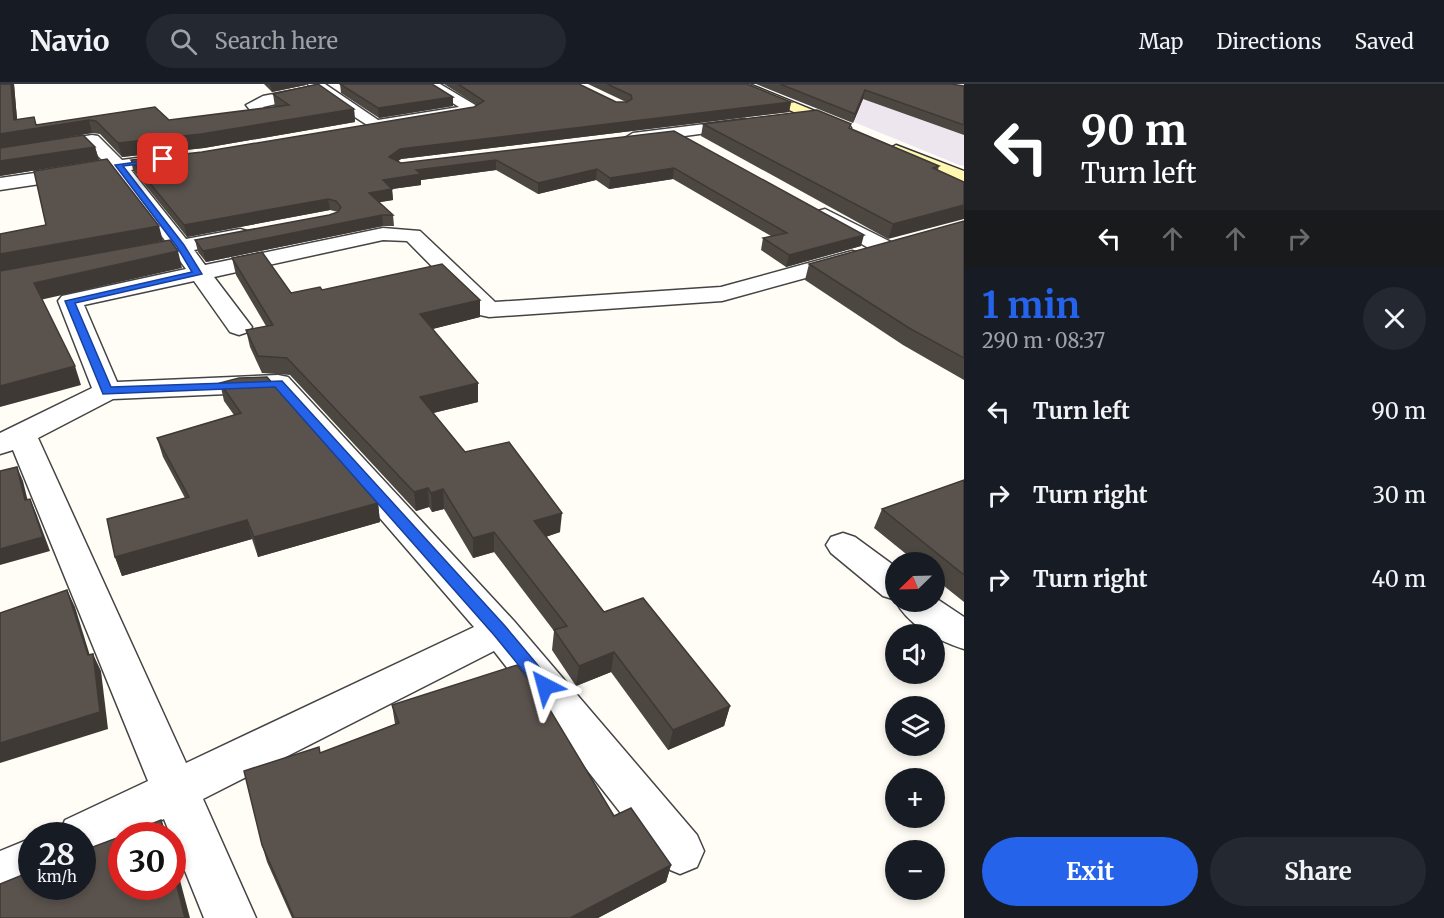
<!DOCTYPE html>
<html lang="en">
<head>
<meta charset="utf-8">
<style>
  :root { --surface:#171b24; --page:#242831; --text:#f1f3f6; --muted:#9ea1a6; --line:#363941; --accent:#2563eb }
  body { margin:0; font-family:Merriweather,serif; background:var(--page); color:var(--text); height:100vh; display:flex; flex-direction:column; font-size:22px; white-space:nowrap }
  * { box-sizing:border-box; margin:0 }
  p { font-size:20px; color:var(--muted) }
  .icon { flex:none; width:33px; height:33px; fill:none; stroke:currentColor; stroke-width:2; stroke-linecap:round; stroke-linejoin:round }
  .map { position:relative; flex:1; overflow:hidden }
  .drawer { display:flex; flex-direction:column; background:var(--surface); width:480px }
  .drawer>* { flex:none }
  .guide { background:#202124; color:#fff; overflow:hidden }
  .needle { width:39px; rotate:247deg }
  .controls { position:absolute; left:885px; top:468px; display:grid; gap:12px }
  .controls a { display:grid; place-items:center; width:60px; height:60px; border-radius:50%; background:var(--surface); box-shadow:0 3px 9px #0003; font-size:30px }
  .speed { position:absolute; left:18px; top:738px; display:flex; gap:12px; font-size:30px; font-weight:700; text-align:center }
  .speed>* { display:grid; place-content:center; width:78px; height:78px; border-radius:50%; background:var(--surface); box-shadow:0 3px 9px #0003; line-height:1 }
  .speed small { font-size:15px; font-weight:400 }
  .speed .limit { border:9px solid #d22; background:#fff; color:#111 }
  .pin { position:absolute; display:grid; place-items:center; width:51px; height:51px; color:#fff; margin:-26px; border-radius:12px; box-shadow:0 3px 9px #0006 }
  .me { position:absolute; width:66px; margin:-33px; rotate:321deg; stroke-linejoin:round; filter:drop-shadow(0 0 4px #0008) }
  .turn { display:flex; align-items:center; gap:21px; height:126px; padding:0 18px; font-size:27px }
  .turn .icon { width:78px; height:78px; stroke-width:2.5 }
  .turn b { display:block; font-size:42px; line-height:51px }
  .lanes { display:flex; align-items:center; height:57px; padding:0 18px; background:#0003; justify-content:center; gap:30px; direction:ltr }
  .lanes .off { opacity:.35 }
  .round { display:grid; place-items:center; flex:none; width:63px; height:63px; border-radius:32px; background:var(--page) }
  .summary { display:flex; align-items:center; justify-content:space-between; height:102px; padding:0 18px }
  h1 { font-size:36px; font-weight:700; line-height:45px; color:var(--accent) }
  .action { display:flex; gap:12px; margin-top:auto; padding:12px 18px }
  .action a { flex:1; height:69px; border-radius:36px; background:var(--accent); color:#fff; font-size:24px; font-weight:700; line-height:69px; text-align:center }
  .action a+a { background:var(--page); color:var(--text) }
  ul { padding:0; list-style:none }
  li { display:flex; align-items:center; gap:18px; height:84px; padding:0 18px }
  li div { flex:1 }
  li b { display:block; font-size:22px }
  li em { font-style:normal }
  header { display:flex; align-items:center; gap:36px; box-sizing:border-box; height:84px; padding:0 30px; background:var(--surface); border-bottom:2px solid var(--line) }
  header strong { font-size:28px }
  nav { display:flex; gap:33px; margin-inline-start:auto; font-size:21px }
  .search { width:420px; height:54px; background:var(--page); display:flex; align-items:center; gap:15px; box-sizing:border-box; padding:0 21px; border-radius:33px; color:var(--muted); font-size:22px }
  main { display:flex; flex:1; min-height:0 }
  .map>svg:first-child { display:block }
</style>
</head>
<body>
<header>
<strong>Navio</strong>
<div class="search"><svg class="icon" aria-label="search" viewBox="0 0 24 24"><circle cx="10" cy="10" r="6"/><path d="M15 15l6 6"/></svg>Search here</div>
<nav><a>Map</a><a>Directions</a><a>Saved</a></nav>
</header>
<main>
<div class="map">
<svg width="964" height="834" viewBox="0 0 964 834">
  <rect width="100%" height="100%" fill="#fffdf5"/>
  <polygon fill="#eee6ef" points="761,0 964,0 964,82 959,81"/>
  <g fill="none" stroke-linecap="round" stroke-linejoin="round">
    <g stroke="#444" stroke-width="3">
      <g id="street">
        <polygon points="308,0 325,0 378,36 459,23 423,0 440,0 482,25 474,30 375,46 319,10 263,23 268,29 260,34 255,32 246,21 263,12 310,3"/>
        <polygon points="745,35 751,37 753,40 751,43 633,59 625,54 633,49"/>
        <path d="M92,51L98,52L122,76L175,69L181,70L184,74L181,78L131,86L186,155L240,145L247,147L251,151L247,155L194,166L205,181L383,144L420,147L495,218L721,203L852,167L860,169L863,174L860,179L722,217L489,233L480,231L407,157L383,156L214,193L252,243L248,248L239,251L230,248L194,197L84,221L117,298L278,291L288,293L514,537L697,751L704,767L697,783L680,790L663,783L494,567L203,715L256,834H204L164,735L131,752H122V756L82,774V752H58L65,736L148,697L13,366L0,370V349L92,304L58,217L62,212L186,185L175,170L131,179L123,177L120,172L123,167L167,159L113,89L0,106V94L105,79L88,62L0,76V66ZM271,308L474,543L186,679L38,354L113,315Z"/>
        <polygon points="825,125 895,160 898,165 895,170 879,170 818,135 815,131 818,127"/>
        <polygon points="843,449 855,453 896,483 896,516 883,512 831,469 826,461 831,453"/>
        <path d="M934,513L964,533V565C939,557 910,543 896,518H934Z"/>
        <polygon points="32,754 32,802 0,816 0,767"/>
      </g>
    </g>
    <g stroke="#333" stroke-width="3">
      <g id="secondary">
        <polygon points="730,0 749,0 849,41 851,44 849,47 837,47"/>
        <polygon points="896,61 964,87 964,99 890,70 887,66"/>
      </g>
    </g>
    <use href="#street" fill="#fff" fill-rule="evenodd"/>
    <use href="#secondary" fill="#fff6b0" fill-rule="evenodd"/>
  </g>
  <g fill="#4d4742">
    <polygon points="0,0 14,0 17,35 36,41 155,23 169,36 275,23 273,10 354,25 355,38 204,64 122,73 100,50 92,49 50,56 95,63 99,76 0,92"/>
    <polygon points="264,0 307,0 306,1 272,8"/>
    <polygon points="340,0 453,22 379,34 341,9"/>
    <polygon points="444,0 579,0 616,18 626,18 588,0 747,0 791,18 789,28 401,75 398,77 401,79 674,47 861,162 786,183 761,166 763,154 771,152 673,95 609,105 596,96 538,110 496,86 421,96 421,101 392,105 393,116 379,118 393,131 394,142 383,142 206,178 198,168 195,156 329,131 338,128 330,126 187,153 133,86 131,76 202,68 474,23 477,21"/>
    <polygon points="756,0 951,0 964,2 964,51 863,15 853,39"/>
    <polygon points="703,40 851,40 850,44 939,82 938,86 888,155 701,52"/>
    <polygon points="964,137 964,296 903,261 805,196 809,180"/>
    <polygon points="232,174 291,209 322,206 480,216 480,233 432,245 478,318 433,329 465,368 560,448 546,453 604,528 730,622 724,642 668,666 611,588 576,602 552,566 554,547 494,468 473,474 444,425 432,428 429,423 416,427 290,291 262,289 250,263 246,246 266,242 236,191"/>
    <polygon points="220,299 378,419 380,438 258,473 252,455 122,492 115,473 185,414 163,373 157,354 234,331 224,317"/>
    <polygon points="964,396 964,518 934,494 934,478 916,478 874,444 882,425"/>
    <polygon points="392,621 614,732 671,781 666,798 598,834 292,834 267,778 262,761 320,669 395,640"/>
  </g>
  <g fill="#3f3936">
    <polygon points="11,0 14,0 18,47 89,36 92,49 0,64 0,50 14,36"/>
    <polygon points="270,0 307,0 306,1 272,8"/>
    <polygon points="865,6 863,15 853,39 855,30"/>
    <polygon points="453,13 453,22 379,34 378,24"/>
    <polygon points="791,18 789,28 401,75 390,83 389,73 400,65"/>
    <polygon points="354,25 355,38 204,64 122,73 118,59"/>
    <polygon points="95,63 99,76 0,92 0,77"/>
    <polygon points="496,76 496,86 421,96 421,101 392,105 393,116 370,120 369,109 383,96 416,86"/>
    <polygon points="674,84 673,95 609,105 610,94"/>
    <polygon points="597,85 596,96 538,110 538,99"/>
    <polygon points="328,115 330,126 187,153 184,141"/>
    <polygon points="964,121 964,135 888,155 893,140"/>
    <polygon points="382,131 383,142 206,178 203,167"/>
    <polygon points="159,142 163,157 0,188 0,170"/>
    <polygon points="864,151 861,162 786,183 789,171"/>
    <polygon points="178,167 182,184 40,216 34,199"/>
    <polygon points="480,216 480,233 421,248 420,230"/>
    <polygon points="75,282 81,301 0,323 0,302"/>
    <polygon points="478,299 478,318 421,332 420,313"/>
    <polygon points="17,383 23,397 31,430 25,416"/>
    <polygon points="428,404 429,423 416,427 414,408"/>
    <polygon points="443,405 444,425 432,428 431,409"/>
    <polygon points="30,415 36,429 50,467 0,481 0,465"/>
    <polygon points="378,419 380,438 258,473 254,453"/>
    <polygon points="562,429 560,448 533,457 534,437"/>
    <polygon points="247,436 252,455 122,492 115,473"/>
    <polygon points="494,448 494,468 473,474 473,454"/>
    <polygon points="67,506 75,523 95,588 88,571"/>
    <polygon points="614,568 611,588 576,602 579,582"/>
    <polygon points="93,570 101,587 108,645 0,679 0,659"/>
    <polygon points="730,622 724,642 668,666 673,646"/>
    <polygon points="161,736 168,752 165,752"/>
    <polygon points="172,766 190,834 185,834 172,782"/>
    <polygon points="671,781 666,798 598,834 570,834"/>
  </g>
  <g fill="#5a524d" stroke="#3f3936" stroke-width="1.5">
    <polygon points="0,0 11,0 14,36 34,33 36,41 155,23 169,36 289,21 273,10 318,0 354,25 201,50 118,59 96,37 89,36 0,50"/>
    <polygon points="340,0 432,0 453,13 378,24"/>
    <polygon points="458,0 579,0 616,18 627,18 632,15 631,11 607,0 747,0 791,18 400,65 389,73 401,79 674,47 864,151 789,171 763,154 787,149 674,84 610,94 597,85 538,99 496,76 416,86 421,90 383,96 392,105 369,109 393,131 382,131 203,167 195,156 329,131 338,128 341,123 336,117 328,115 184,141 131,76 202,68 474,23 484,17"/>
    <polygon points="780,0 951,0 964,2 964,41 865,6 855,30"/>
    <polygon points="817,26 851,40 849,44 939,82 933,84 964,98 964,121 893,140 703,40"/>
    <polygon points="83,51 95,63 0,77 0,64"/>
    <polygon points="107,75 159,142 0,170 0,150 46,141 34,87"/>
    <polygon points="964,137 964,274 909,244 809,180"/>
    <polygon points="170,156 178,167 34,199 75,282 0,302 0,187"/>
    <polygon points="262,168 291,209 320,203 322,206 442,180 480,216 420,230 478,299 420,313 465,368 509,358 562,429 534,437 604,528 643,514 730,622 673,646 614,568 579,582 554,546 567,542 494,448 473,454 443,405 431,409 428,404 414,408 287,274 258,272 246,246 273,241 232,174"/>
    <polygon points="267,293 378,419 254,453 247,436 115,473 107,435 189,413 157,354 241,329 220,299 239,294"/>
    <polygon points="17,383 25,416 30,415 43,453 0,465 0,387"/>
    <polygon points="964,396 964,491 882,425"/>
    <polygon points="67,506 88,571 93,570 100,628 0,659 0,529"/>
    <polygon points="517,581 541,611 614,732 631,724 671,781 570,834 294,834 262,761 244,687 319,663 320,669 399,639 392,621"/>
    <polygon points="161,736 165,752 122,752"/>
    <polygon points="122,752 122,802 172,802 172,782 185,834 0,834 0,800 32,787 32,802 82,802 82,767"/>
  </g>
  <polygon fill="#2563eb" stroke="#184099" stroke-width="1.5" points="165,74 163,77 123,82 184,161 202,190 75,219 111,303 282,297 505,542 551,597 553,602 551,606 539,606 494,551 275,303 103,310 65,217 192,188 177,163 115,81"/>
</svg>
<div class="controls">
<a><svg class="needle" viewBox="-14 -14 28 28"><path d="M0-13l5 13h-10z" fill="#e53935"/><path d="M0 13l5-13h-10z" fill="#9ea1a6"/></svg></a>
<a><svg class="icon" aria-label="sound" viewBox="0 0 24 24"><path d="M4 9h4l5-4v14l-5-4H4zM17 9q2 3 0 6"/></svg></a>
<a><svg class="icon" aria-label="layers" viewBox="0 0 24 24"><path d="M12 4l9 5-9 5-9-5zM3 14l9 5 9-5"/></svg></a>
<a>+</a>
<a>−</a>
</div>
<div class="speed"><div>28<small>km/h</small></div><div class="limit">30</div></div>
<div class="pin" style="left:163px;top:75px;background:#d93025"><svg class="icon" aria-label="arrive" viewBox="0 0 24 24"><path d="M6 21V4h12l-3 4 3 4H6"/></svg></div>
<svg class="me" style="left:545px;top:602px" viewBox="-20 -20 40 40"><path d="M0-17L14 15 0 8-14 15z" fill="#2563eb" stroke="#fff" stroke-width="4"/></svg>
</div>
<section class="drawer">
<div class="guide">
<div class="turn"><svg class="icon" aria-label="left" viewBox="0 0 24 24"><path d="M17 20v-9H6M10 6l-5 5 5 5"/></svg><div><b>90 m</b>Turn left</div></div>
<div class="lanes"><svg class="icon" aria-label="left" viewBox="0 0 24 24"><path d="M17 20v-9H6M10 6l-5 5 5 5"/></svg><svg class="icon off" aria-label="ahead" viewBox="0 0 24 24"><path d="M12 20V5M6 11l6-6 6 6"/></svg><svg class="icon off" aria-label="ahead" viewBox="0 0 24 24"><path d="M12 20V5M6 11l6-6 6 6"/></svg><svg class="icon off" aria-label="right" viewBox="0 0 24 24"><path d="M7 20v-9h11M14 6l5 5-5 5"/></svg></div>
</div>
<div class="summary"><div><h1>1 min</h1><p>290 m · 08:37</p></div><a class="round"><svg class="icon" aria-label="close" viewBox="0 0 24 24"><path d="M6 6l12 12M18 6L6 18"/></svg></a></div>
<ul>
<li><svg class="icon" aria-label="left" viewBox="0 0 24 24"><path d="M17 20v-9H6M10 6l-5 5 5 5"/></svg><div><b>Turn left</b></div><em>90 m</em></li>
<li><svg class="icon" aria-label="right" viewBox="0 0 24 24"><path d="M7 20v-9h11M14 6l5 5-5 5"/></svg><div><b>Turn right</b></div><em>30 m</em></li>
<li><svg class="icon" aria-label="right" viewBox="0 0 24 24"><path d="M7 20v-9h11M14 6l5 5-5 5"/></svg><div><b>Turn right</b></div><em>40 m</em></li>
</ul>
<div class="action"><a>Exit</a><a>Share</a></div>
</section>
</main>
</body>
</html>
